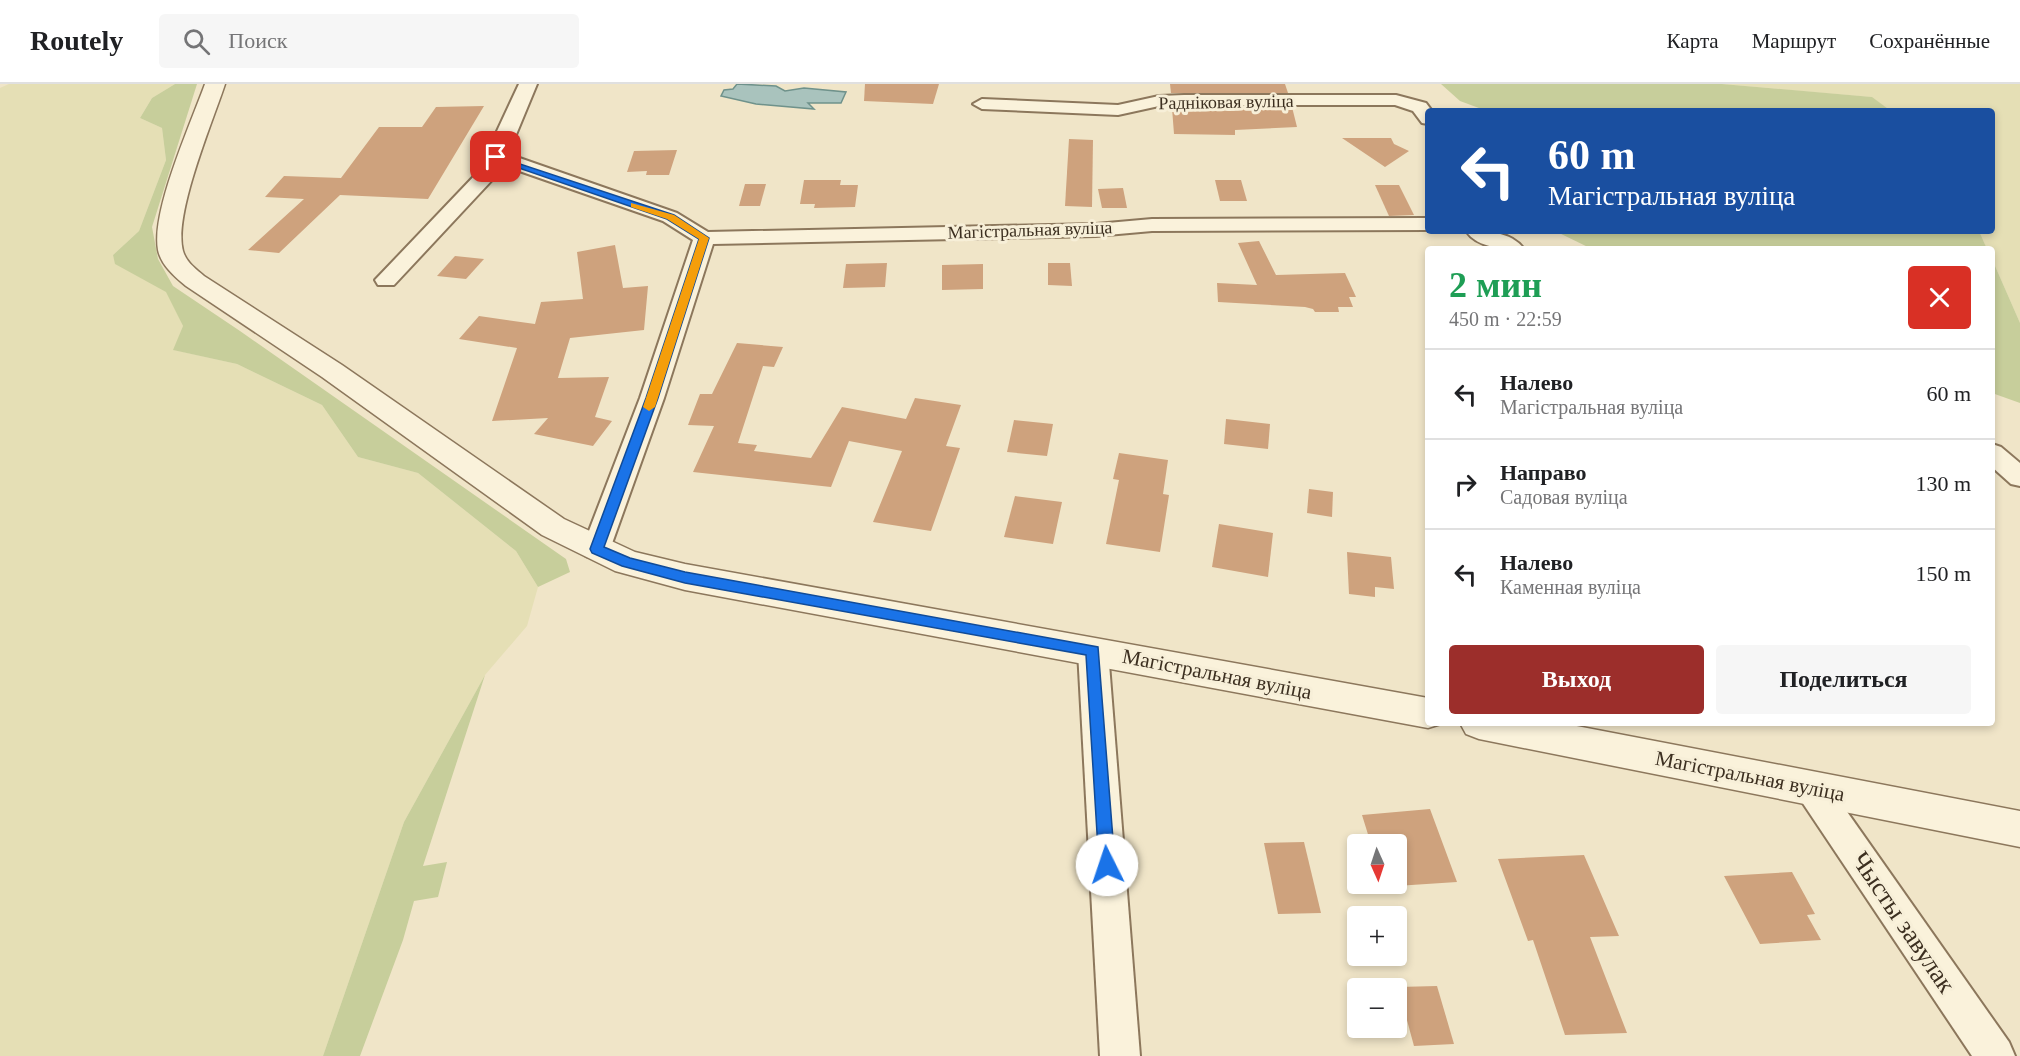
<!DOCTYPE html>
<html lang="ru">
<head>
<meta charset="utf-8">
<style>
  :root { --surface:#fff; --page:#f6f6f6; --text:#202124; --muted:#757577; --line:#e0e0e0; --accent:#9c2e2b }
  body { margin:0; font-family:Georgia,serif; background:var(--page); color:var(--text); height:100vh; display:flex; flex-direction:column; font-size:22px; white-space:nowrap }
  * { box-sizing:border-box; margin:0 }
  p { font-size:20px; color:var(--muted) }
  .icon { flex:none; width:33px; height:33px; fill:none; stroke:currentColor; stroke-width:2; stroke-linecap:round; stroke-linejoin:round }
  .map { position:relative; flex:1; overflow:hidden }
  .details { position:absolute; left:1425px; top:162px; width:570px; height:480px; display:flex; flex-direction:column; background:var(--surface); border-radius:6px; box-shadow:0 3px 9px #0003 }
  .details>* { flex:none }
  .top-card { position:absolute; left:1425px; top:24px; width:570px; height:126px; border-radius:6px; box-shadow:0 3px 9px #0003; background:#1a4fa0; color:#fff; overflow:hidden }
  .needle { width:39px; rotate:177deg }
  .fabs { position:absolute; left:1347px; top:750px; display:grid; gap:12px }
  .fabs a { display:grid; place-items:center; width:60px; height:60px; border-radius:6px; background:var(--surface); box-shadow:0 3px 9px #0003; font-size:30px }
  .pin { position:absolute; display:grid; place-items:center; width:51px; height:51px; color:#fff; margin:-26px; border-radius:12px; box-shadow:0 3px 9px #0006 }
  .me { position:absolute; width:66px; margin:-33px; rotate:356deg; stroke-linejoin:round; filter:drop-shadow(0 0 4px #0008) }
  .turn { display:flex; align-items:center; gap:21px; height:126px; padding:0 24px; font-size:27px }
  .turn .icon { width:78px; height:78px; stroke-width:2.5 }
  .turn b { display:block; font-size:42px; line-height:51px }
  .round { display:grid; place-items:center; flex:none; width:63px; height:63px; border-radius:6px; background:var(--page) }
  .summary { display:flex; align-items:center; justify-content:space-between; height:102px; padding:0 24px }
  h1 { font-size:36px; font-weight:600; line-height:45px; color:#1e9e55 }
  .cta { display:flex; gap:12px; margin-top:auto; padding:12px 24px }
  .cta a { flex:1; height:69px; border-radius:6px; background:var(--accent); color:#fff; font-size:24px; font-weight:600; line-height:69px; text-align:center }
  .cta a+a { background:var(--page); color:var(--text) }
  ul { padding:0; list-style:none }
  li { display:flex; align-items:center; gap:18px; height:90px; padding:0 24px; border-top:2px solid var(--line) }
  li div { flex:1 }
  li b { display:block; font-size:22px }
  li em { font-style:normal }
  header { display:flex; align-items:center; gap:36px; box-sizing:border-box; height:84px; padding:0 30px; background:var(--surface); border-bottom:2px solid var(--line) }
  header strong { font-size:28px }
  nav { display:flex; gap:33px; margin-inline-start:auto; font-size:21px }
  .search { width:420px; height:54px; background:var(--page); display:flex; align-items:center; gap:15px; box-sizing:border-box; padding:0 21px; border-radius:6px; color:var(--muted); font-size:22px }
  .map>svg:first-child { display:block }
</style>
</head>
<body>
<header>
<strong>Routely</strong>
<div class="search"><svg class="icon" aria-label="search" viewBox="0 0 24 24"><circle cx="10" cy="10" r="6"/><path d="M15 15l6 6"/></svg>Поиск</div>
<nav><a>Карта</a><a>Маршрут</a><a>Сохранённые</a></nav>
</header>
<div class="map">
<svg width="2020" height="972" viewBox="0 0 2020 972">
  <rect width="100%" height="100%" fill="#f0e5c8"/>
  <g fill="#e5dfb5">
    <polygon points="9,0 175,0 152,14 140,34 162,44 166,76 139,147 113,171 116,180 167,208 183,242 174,266 237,280 322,321 358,373 418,389 516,467 538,503 527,542 485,591 404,738 323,972 0,972 0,4"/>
    <polygon points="1722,0 2020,0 2020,239 1992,175 1992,165 1987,165 1979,147 1992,147 1992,27 1891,27 1871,13"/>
  </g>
  <g fill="#c7ce9b">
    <polygon points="175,0 197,0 152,143 158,175 173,202 240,247 566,475 570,488 538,503 516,467 418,389 358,373 322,321 237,280 173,266 183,242 166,208 115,180 113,171 139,147 166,76 162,44 140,34 152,14"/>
    <polygon points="1441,0 1722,0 1872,13 1891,27 1487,27 1460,17"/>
    <polygon points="1555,147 1979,147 1987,165 1592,165"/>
    <polygon points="1992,175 2020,239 2020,319 1992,309"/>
    <polygon points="485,591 423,782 447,778 438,813 414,817 403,856 360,972 323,972 404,738"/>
  </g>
  <polygon fill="#a9c3bd" stroke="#6f928b" stroke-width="1.5" points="737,0 776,2 785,7 804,4 846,8 841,19 808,19 814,25 756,20 721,12 724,6 733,5"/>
  <g fill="#cea27d">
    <polygon points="865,0 939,0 933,20 864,17"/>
    <polygon points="1170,0 1285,0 1288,9 1171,9"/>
    <polygon points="484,22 428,115 340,111 279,169 248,166 304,115 265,113 284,92 341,94 379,43 422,43 436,23"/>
    <polygon points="1292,23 1297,43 1235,46 1235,51 1174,50 1172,24"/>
    <polygon points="1342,54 1391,54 1394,60 1409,67 1385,83"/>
    <polygon points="1069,55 1093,56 1092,123 1065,122"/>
    <polygon points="677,66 669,91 646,91 647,87 627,88 634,67"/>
    <polygon points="804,96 841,96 840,101 858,101 855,123 814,124 815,120 800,120"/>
    <polygon points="1215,96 1241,96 1247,117 1220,117"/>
    <polygon points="745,100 766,100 760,122 739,122"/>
    <polygon points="1375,101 1399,101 1414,131 1389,132"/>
    <polygon points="1123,104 1127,124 1102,124 1098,105"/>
    <polygon points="1259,157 1276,191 1345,189 1356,213 1349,213 1353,223 1338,223 1339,228 1315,228 1313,225 1305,223 1218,218 1217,199 1257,201 1238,159"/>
    <polygon points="615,161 623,204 648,202 644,246 570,254 558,294 609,293 595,333 612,337 593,362 534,350 548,334 492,337 517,264 459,255 479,232 535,240 541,218 583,215 577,168"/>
    <polygon points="455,172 484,175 466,195 437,192"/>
    <polygon points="887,179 885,203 843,204 846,180"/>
    <polygon points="1048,179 1070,179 1072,202 1048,201"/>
    <polygon points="983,180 983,205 942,206 942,181"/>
    <polygon points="737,259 783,263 774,283 763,282 738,359 757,361 754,367 811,374 842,323 906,335 915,314 961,321 946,362 960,364 931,447 873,438 902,367 849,357 831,403 693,388 714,342 688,341 700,310 712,310"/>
    <polygon points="1226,335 1270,340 1268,365 1224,360"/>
    <polygon points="1014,336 1053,340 1047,372 1007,368"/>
    <polygon points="1119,369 1168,376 1163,410 1169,411 1160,468 1106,460 1119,396 1113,395"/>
    <polygon points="1309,405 1333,408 1332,433 1307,429"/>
    <polygon points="1015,412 1062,418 1053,460 1004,453"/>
    <polygon points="1219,440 1273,449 1268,493 1212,483"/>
    <polygon points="1347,468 1391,473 1394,505 1375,503 1375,513 1349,510"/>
    <polygon points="1430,725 1457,798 1396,802 1396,760 1371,760 1362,731"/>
    <polygon points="1304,758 1321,829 1278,830 1264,759"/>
    <polygon points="1584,771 1619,852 1590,853 1627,949 1565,951 1533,856 1528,857 1498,775"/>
    <polygon points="1792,788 1815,830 1807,831 1821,856 1760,860 1724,792"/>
    <polygon points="1437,902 1454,960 1414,962 1398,903"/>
  </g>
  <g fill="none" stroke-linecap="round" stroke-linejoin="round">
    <g stroke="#8c775c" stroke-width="4">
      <g id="minor">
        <polygon points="519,0 537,0 508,70 677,129 708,148 1096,140 1152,135 1428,134 1428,146 1152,147 1096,152 713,160 664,314 610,465 606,472 596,475 586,472 582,465 640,314 693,156 663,137 502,81 493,95 394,201 378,201 375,196 478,88"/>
        <polygon points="1184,11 1396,11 1426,19 1432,27 1428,27 1428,40 1422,39 1413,27 1395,21 1184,21 1159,22 1118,31 982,25 973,20 982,15 1118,21 1159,12"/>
        <path d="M1466,147C1485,147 1511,147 1524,165C1505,165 1478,165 1466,147Z"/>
        <polygon points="1992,360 2001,363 2020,379 2020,402 2011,400 1992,383"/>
        <polygon points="1093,555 1104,558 1108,567 1140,972 1100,972 1078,567 1082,558"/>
        <polygon points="1812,690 1824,695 2009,958 2015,972 1972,972 1800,715 1795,705 1800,695"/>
      </g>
    </g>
    <g stroke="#8c775c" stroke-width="3">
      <g id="tertiary">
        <path d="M205,0H225C213,37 173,131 183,167C186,178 196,185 204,192L342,281L564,435L635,468L685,480L1428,614V639L1441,640L1428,644L685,506L615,487L542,451L322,293L186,202C175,193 161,181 158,166C151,127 191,39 205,0Z"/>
        <polygon points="1460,639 1561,639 2020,727 2020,763 1479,655 1466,650"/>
      </g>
    </g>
    <use href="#minor" fill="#faf2db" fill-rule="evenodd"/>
    <use href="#tertiary" fill="#faf2db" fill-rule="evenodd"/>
  </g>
  <polygon fill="#1a73e8" stroke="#114b97" stroke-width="1.5" points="493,71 674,131 709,154 658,314 604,463 630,474 685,488 1098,563 1115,781 1113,787 1107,789 1101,787 1099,781 1086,571 685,499 622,482 592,469 590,465 646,314 699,155 667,135 493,75"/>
  <polygon fill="#f59e0b" points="631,119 674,131 709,154 655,323 649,327 643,323 699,155 667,135 631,123"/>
  <g text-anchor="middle" stroke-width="6" stroke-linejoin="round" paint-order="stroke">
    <g font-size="18" fill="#3c2f20" stroke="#f7efd8">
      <text transform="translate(1226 18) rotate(-1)" y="6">Радніковая вуліца</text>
      <text transform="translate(1030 146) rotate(-2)" y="6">Магістральная вуліца</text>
    </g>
    <g font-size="21" fill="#3c2f20" stroke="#f7efd8">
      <text transform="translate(1217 590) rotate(11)" y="7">Магістральная вуліца</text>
      <text transform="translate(1750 692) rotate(11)" y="7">Магістральная вуліца</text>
    </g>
    <g font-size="26" fill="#3c2f20" stroke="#f7efd8">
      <text transform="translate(1904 838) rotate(56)" y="9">Чысты завулак</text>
    </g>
  </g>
</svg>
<div class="fabs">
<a><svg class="needle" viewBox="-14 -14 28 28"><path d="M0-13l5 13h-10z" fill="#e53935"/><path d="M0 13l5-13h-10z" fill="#757577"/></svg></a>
<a>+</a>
<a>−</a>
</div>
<div class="pin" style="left:496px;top:73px;background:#d93025"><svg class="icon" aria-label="arrive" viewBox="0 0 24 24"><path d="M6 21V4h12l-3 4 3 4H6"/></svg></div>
<svg class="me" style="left:1107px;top:781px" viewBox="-20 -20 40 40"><circle r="19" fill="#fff"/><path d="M0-13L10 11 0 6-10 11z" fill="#1a73e8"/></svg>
<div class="top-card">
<div class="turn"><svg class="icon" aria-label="left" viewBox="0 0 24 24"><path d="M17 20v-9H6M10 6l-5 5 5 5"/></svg><div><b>60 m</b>Магістральная вуліца</div></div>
</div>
<section class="details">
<div class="summary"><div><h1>2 мин</h1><p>450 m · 22:59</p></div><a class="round" style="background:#d93025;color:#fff"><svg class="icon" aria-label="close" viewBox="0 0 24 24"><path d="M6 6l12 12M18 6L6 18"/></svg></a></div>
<ul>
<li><svg class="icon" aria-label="left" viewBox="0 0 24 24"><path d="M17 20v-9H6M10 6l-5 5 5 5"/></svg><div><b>Налево</b><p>Магістральная вуліца</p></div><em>60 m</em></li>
<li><svg class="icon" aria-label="right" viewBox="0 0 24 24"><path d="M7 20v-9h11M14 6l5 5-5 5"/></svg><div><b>Направо</b><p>Садовая вуліца</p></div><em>130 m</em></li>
<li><svg class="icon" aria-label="left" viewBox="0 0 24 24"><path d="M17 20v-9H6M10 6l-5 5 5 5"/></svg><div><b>Налево</b><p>Каменная вуліца</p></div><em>150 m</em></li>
</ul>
<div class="cta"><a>Выход</a><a>Поделиться</a></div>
</section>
</div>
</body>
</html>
